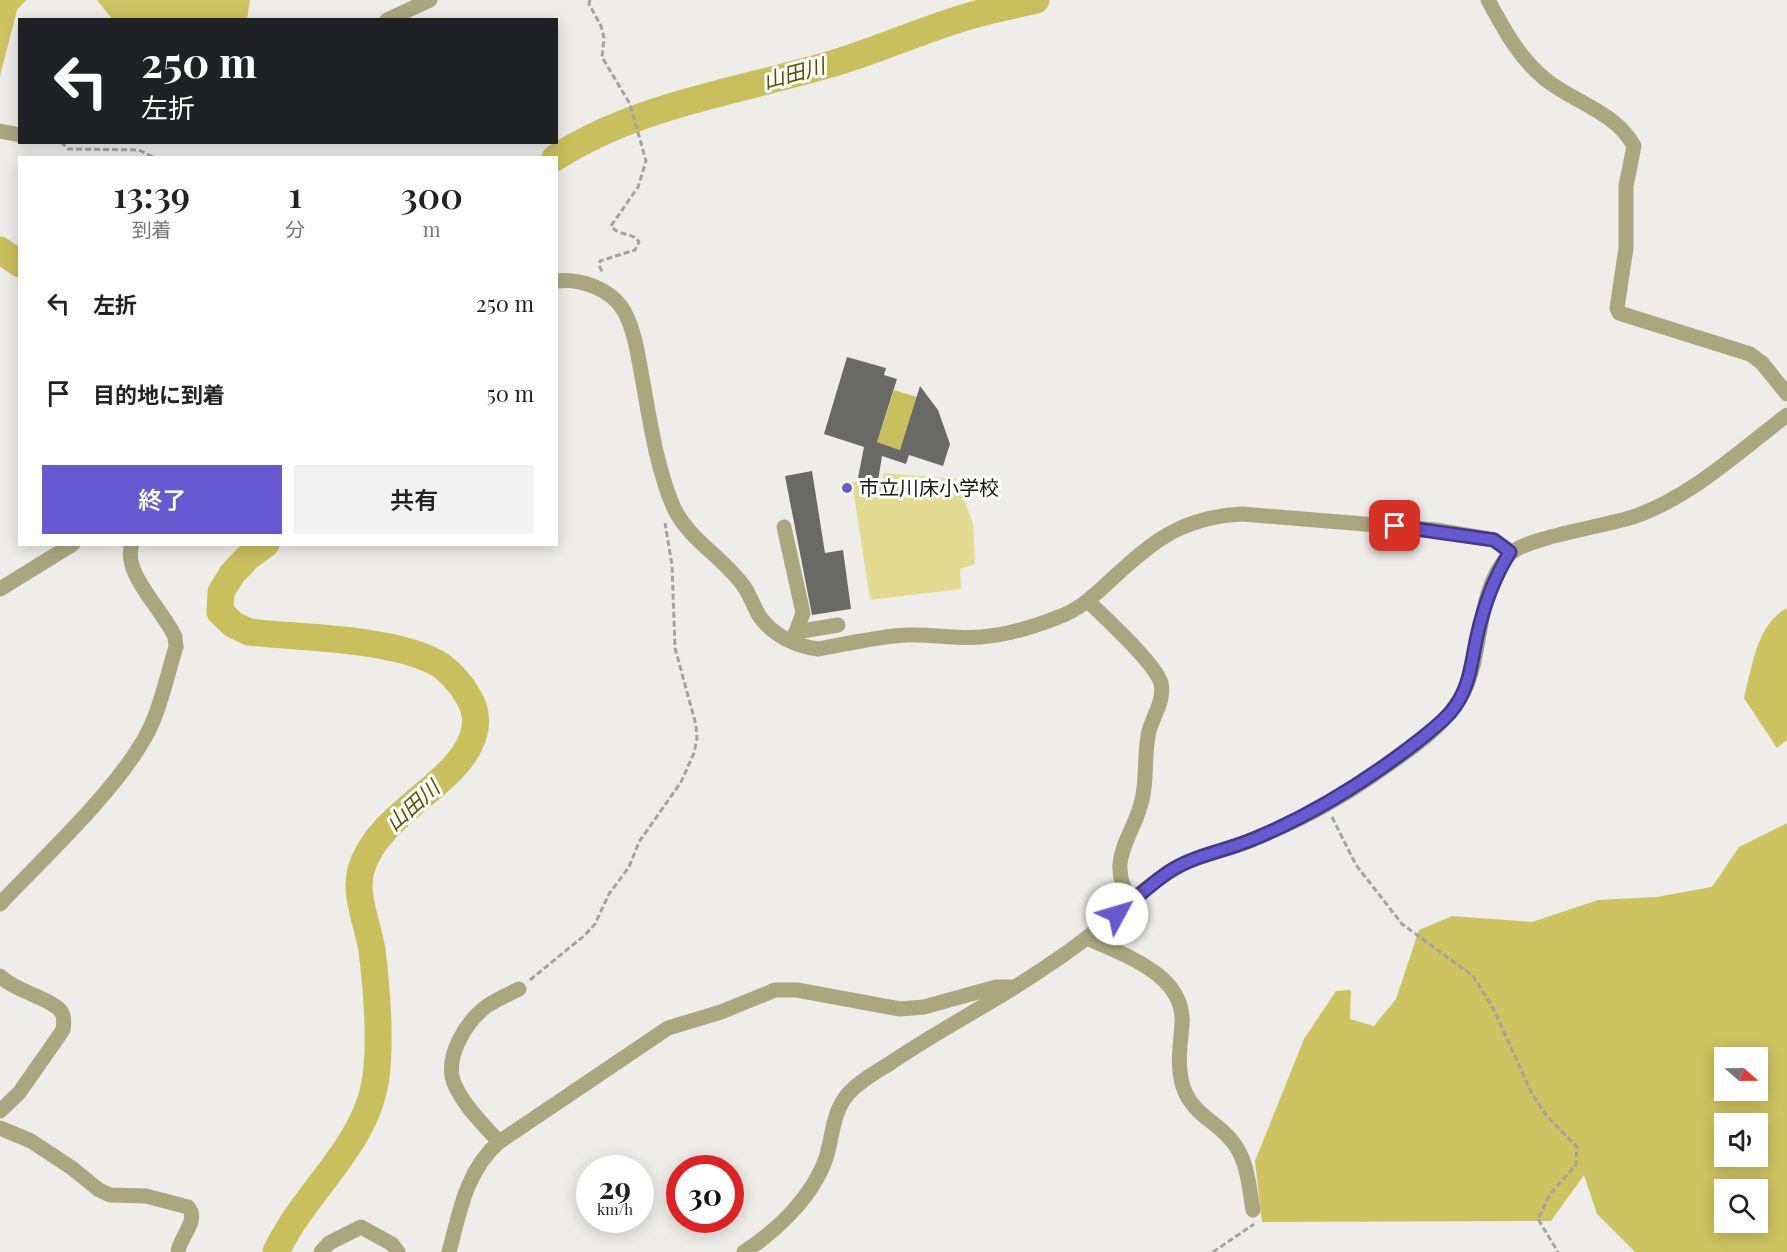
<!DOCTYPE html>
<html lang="ja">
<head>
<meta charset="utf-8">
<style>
  :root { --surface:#fff; --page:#f2f2f2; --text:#222; --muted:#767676; --accent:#6659d2 }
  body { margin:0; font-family:"Playfair Display","Noto Sans JP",serif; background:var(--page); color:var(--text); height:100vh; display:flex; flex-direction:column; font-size:22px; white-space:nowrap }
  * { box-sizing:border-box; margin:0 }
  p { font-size:20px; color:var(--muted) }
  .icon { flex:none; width:33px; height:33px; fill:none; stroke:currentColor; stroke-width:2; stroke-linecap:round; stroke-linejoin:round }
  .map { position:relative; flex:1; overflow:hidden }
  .details { position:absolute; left:18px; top:156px; width:540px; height:390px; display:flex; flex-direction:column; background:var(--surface); border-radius:0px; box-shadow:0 3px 15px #0003 }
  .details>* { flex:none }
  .banner { position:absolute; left:18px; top:18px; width:540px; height:126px; border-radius:0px; box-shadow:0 3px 15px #0003; background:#202124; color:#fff; overflow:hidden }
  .needle { width:39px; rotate:110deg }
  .fabs { position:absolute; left:1714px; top:1047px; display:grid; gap:12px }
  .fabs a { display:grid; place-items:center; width:54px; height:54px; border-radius:0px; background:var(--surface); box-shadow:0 3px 15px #0003; font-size:30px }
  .speed { position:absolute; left:576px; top:1155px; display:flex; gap:12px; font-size:30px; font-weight:700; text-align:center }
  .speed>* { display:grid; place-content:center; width:78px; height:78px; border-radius:50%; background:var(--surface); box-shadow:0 3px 15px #0003; line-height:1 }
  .speed small { font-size:15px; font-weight:400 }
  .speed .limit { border:9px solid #d22; background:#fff; color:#111 }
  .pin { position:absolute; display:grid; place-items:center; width:51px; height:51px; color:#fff; margin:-26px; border-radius:12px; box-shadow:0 3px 9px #0006 }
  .me { position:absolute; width:66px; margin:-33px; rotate:51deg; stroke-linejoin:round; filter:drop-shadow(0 0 4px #0008) }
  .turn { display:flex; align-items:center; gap:21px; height:126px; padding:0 24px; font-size:27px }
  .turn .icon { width:78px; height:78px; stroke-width:2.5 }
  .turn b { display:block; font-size:42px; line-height:51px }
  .eta { display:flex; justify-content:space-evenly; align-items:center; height:102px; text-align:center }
  .eta b { font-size:36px; font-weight:600; line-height:42px }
  .primary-button { display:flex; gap:12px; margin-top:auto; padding:12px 24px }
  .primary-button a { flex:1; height:69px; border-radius:0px; background:var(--accent); color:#fff; font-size:24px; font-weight:600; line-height:69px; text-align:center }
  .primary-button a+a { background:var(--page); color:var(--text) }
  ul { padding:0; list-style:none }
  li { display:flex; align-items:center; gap:18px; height:90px; padding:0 24px }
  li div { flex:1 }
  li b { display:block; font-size:22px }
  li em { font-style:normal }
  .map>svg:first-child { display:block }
</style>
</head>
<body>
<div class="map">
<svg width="1787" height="1252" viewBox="0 0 1787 1252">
  <rect width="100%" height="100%" fill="#eeedea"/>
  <polygon fill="#e3dc90" points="884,473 956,479 973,523 975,564 960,569 961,589 870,600 852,482 882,484"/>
  <g fill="#cdc361" fill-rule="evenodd">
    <polygon points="0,0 26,0 17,10 0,76"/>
    <polygon points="97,0 250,0 247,19 113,20"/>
    <path d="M1787,608V740L1777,748L1744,698C1752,667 1757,624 1787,608Z"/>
    <path d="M1787,823V1252H1635L1597,1214L1584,1175L1551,1221L1262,1222L1255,1161L1304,1039L1336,991L1351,990L1350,1019L1374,1026L1396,999L1419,930L1452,916L1532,922L1598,900L1656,897L1712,887L1739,847ZM1725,1058H1758V1090H1725ZM1725,1124H1758V1156H1725ZM1725,1190H1758V1222H1725Z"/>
  </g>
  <polygon fill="#c9bf5d" points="894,390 917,397 900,450 877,442"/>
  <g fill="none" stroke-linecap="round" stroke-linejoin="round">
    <g stroke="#c9bf5d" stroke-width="27">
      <path d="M555,158C641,102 749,90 844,60C888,46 930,27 973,15C994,9 1015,5 1036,0"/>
      <polyline points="0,250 20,264"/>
      <path d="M266,544L247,558L232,574L221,592L220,612L234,625L249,632C302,638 385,638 431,660C447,667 461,683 469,698C485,725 469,753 448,773C419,802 373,828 361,870C354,895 368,925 372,950C377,991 381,1036 376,1077C367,1146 305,1190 276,1252"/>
    </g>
  </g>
  <g fill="#696966">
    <polygon points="847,357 886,368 884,375 897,379 877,442 900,450 920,386 938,410 950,444 943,466 909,455 906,464 882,456 878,481 858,478 864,447 824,434"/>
    <polygon points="812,471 825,553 843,550 851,609 812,615 785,476"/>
  </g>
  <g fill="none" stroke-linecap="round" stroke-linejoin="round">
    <g stroke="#a3a3a0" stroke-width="3" stroke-dasharray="6 3" stroke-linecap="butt">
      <path d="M590,0L589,4L601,26L604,38L602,57L630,104L646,161L638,187L611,226C618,236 633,232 639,242L635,250L600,261L599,265L603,274"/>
      <polyline points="61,142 68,149 139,150 155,158"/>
      <polyline points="1332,817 1356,865 1402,924 1473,976 1493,1008 1532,1094 1546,1115 1577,1147 1576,1165 1550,1194 1538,1219 1558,1252"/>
      <polyline points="530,980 585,935 595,924 609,894 629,867 639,842 681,782 694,753 697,738 696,725 675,648 672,565 665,523"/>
      <polyline points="1213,1252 1254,1224"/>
    </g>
    <g stroke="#aaa77f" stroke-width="15">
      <path d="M1488,0C1504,29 1519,58 1545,79C1573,102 1616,112 1634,146L1626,186V248L1617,308L1619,313L1750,354L1762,363L1787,394"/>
      <polyline points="387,20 430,0"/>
      <polyline points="0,131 20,135"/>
      <path d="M556,281C581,278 611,289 624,311C635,331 638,356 642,377C650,421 656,465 673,506C688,540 725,558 745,588C751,597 754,608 760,617C774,636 796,646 818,649C848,644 878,636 908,635C932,634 957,639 981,637C1007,635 1033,627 1056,618C1078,611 1095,595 1112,579C1154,540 1183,517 1242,514L1437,530L1494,540L1511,552"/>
      <polyline points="784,527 803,613 796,632"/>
      <polyline points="0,589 73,544"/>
      <path d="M1088,601C1105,618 1155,663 1161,683C1165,700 1153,716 1149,731C1144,752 1147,774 1143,795C1136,837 1102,858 1132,902"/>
      <polyline points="792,639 796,632 838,625"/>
      <path d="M0,904C46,855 116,791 147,734C161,707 167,675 176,647L175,637C164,611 121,572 132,544"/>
      <path d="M1087,938C1123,955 1186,974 1182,1025C1180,1048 1176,1070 1185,1092C1196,1116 1217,1122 1232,1141C1248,1160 1249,1188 1253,1210"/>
      <path d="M0,976C18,992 41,995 58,1008C65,1014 64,1022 63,1030L19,1093L0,1111"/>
      <path d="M0,1128L31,1141L72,1168L99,1190L110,1195L146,1196L188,1207C200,1220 179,1238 178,1252"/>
      <path d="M499,1142C483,1124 463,1105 454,1083C444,1058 466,1021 487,1006C497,999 509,994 519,989"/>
      <polyline points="321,1252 329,1243 361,1227 392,1244 398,1252"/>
      <path d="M449,1252C460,1211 466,1171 499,1142L668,1028L721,1012L775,990H797L900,1009L924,1007L996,987H1010"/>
      <path d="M744,1252C778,1230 813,1196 826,1158C834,1132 832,1107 854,1088C864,1079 877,1071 889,1064C930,1036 973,1013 1015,987C1040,971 1067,954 1090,935C1118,914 1143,887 1173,870C1197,855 1225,851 1252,840C1294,823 1338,800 1375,774C1408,751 1450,724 1466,687C1484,645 1476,591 1509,555C1525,537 1608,526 1636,516C1692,496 1740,451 1787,415"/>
    </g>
  </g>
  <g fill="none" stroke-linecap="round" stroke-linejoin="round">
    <g stroke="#423a88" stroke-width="15">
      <path id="route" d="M1117,914C1134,900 1152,883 1170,871C1195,855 1225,851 1251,840C1308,817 1360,785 1409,748C1423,737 1438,726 1450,713C1470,690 1471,664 1477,636C1484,605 1493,579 1510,552L1494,540L1395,526"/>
    </g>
    <use href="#route" stroke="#6659d2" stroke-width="10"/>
  </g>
  <circle fill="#6659d2" stroke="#fffffe" stroke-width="2" cx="847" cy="488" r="6"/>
  <g text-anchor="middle" stroke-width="6" stroke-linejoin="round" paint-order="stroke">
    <g font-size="20" fill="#151513" stroke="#fffffe" text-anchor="start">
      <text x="859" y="495">市立川床小学校</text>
    </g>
    <g font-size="21" font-style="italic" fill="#595201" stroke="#fffffe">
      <text transform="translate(794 74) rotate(-15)" y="7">山田川</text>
      <text transform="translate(413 806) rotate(-42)" y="7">山田川</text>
    </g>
  </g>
</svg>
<div class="fabs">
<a><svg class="needle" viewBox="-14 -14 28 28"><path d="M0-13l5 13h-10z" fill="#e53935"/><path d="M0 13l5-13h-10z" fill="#767676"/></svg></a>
<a><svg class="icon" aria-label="sound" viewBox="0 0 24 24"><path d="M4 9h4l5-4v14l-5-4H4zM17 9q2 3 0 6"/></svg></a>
<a><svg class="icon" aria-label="search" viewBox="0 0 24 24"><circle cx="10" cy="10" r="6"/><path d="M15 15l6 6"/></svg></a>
</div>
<div class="speed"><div>29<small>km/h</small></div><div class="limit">30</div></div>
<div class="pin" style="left:1395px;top:526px;background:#d93025"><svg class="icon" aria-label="arrive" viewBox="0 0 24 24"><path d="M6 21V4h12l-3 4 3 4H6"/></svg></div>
<svg class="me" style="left:1117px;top:914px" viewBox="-20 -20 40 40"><circle r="19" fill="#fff"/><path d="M0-13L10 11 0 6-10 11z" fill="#6659d2"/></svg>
<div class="banner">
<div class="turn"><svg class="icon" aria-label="left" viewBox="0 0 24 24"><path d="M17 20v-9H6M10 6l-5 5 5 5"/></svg><div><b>250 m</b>左折</div></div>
</div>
<section class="details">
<div class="eta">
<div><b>13:39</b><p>到着</p></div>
<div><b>1</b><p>分</p></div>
<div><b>300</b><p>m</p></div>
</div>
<ul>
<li><svg class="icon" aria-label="left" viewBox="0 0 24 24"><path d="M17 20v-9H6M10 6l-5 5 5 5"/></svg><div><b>左折</b></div><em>250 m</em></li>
<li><svg class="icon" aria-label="arrive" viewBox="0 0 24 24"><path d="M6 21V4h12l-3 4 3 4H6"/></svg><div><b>目的地に到着</b></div><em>50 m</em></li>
</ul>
<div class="primary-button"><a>終了</a><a>共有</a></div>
</section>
</div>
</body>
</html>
